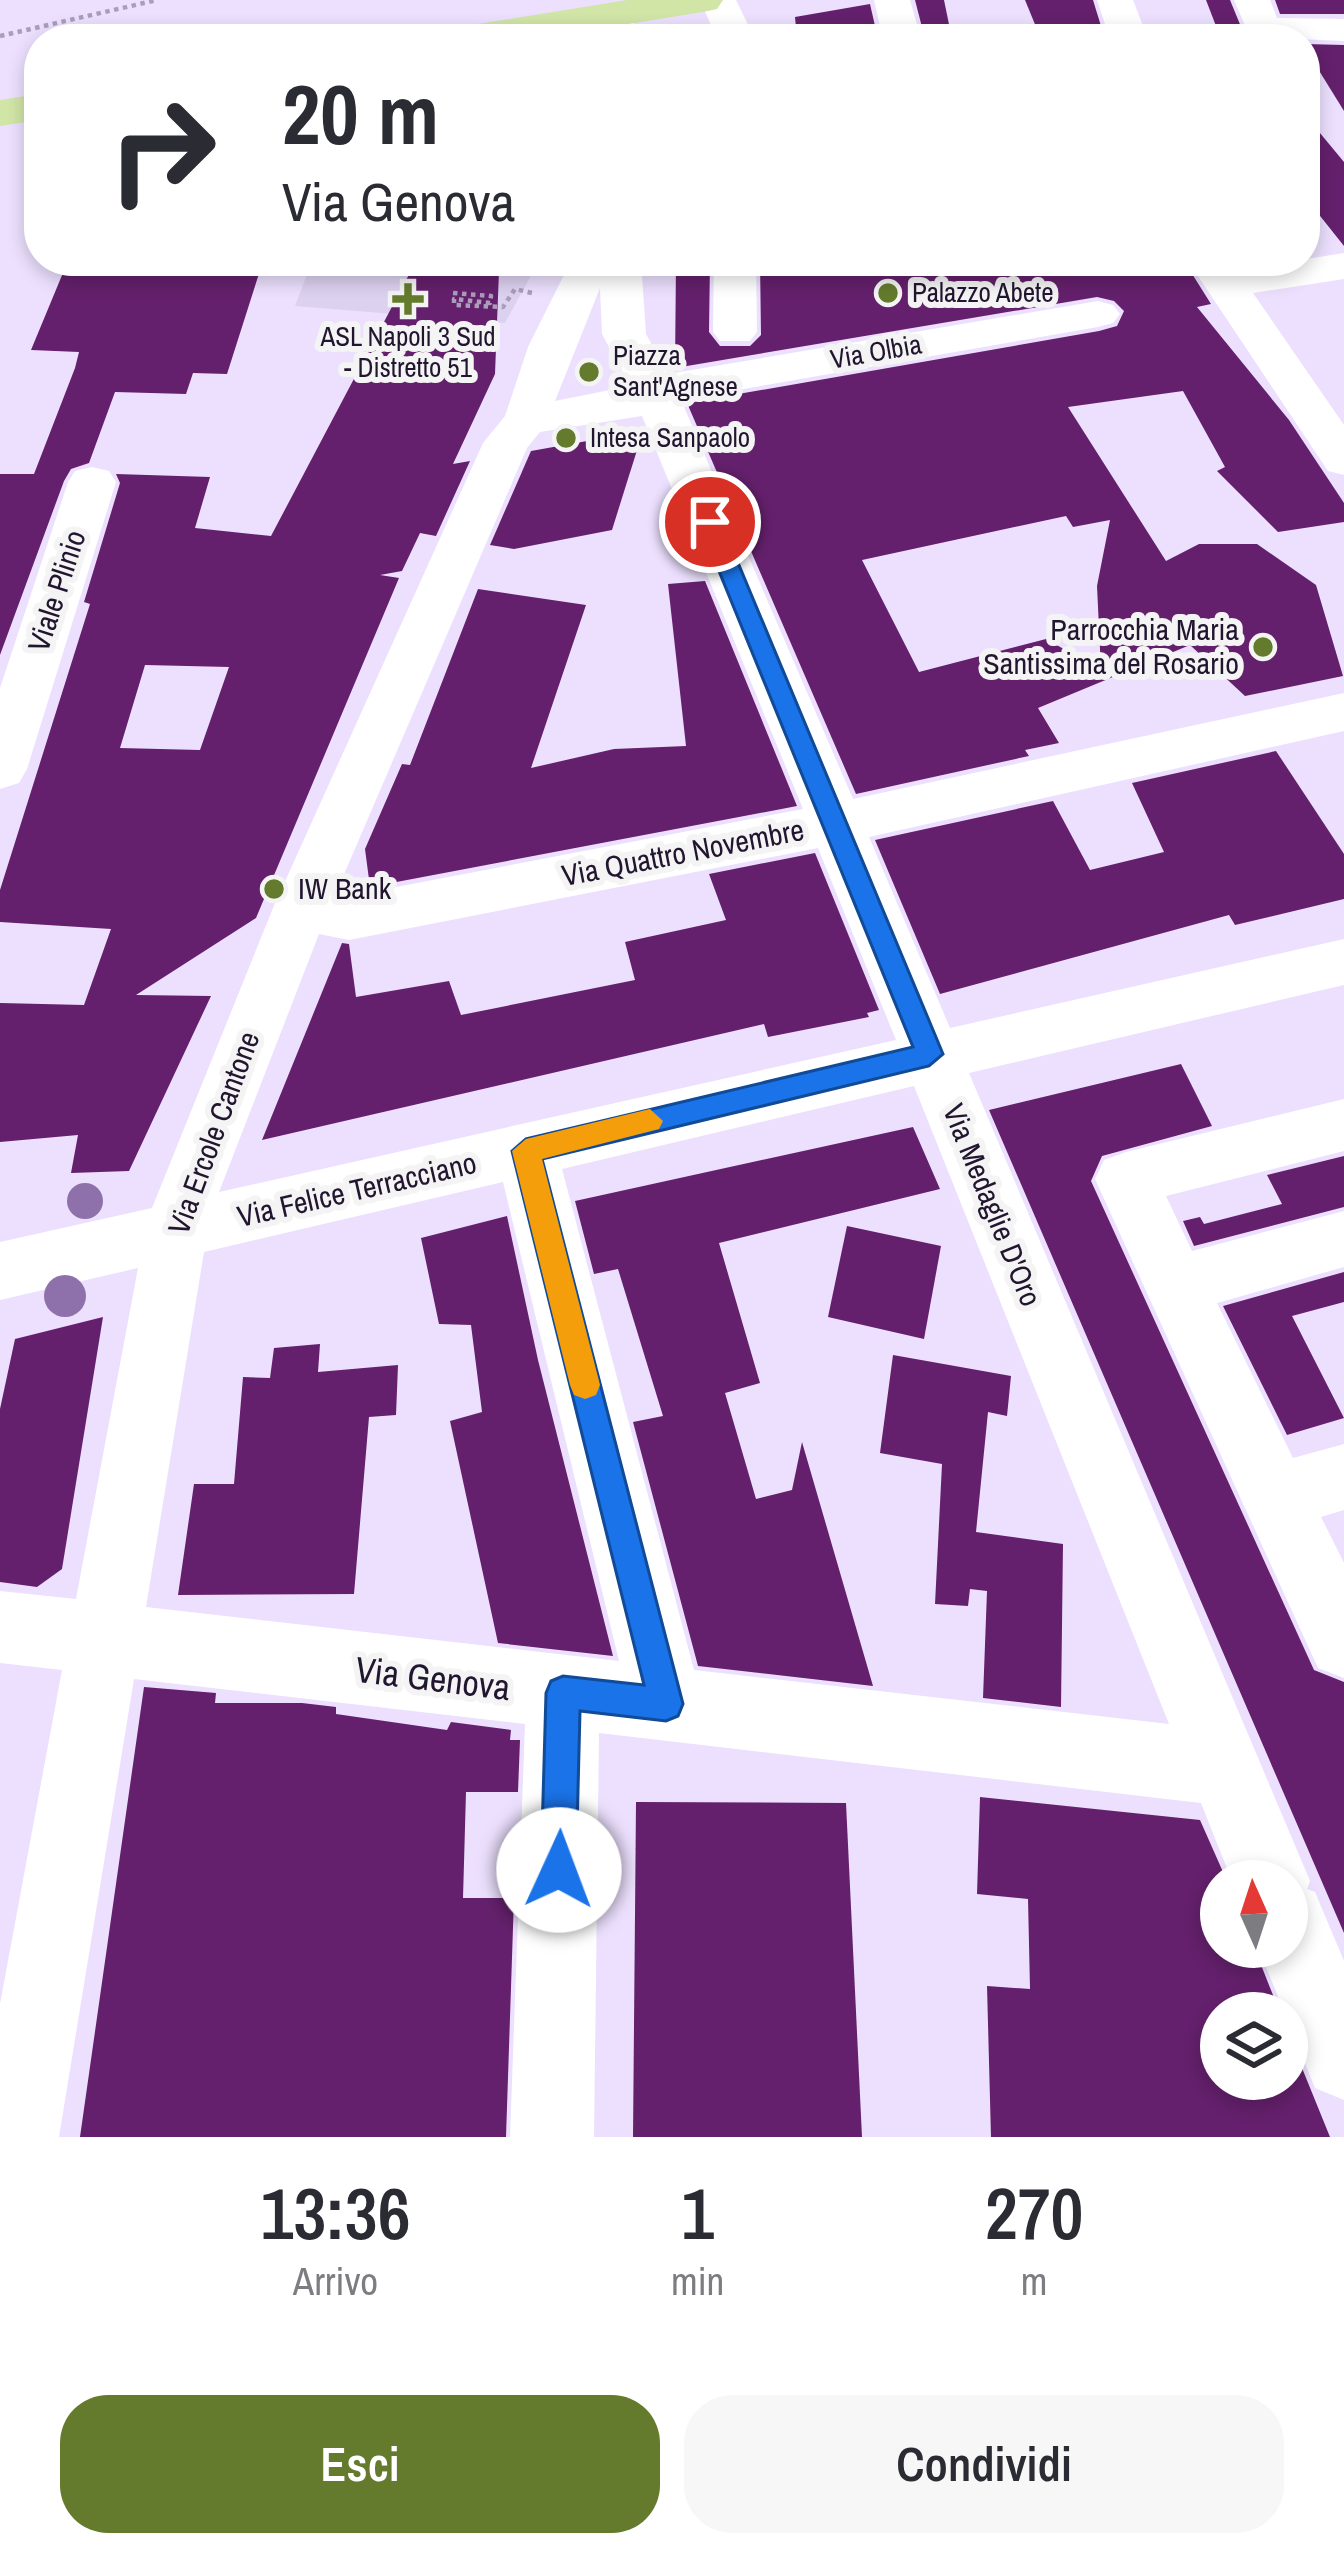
<!DOCTYPE html>
<html lang="it">
<head>
<meta charset="utf-8">
<style>
  :root { --surface:#fff; --page:#f7f7f7; --text:#2b2b33; --muted:#7c7c81; --accent:#647b2d }
  body { margin:0; font-family:"Archivo Narrow",sans-serif; background:var(--page); color:var(--text); height:100vh; display:flex; flex-direction:column; font-size:45px; white-space:nowrap }
  * { box-sizing:border-box; margin:0 }
  p { font-size:39px; color:var(--muted) }
  .icon { flex:none; width:66px; height:66px; fill:none; stroke:currentColor; stroke-width:2; stroke-linecap:round; stroke-linejoin:round }
  .map { position:relative; height:2137px; overflow:hidden }
  .sheet { display:flex; flex-direction:column; background:var(--surface); flex:1 }
  .sheet>* { flex:none }
  .banner { position:absolute; left:24px; top:24px; width:1296px; height:252px; border-radius:48px; box-shadow:0 6px 18px #0003; background:#fff; color:var(--text); overflow:hidden }
  .needle { width:78px; rotate:357deg }
  .controls { position:absolute; left:1200px; top:1860px; display:grid; gap:24px }
  .controls a { display:grid; place-items:center; width:108px; height:108px; border-radius:50%; background:var(--surface); box-shadow:0 6px 18px #0003; font-size:60px }
  .pin { position:absolute; display:grid; place-items:center; width:102px; height:102px; color:#fff; margin:-51px; border:6px solid #fff; border-radius:50%; box-shadow:0 3px 12px #0007 }
  .me { position:absolute; width:132px; margin:-66px; rotate:2deg; stroke-linejoin:round; filter:drop-shadow(0 0 9px #0008) }
  .turn { display:flex; align-items:center; gap:42px; height:252px; padding:0 60px; font-size:54px }
  .turn .icon { width:156px; height:156px; stroke-width:2.5 }
  .turn b { display:block; font-size:84px; line-height:102px }
  .eta { display:flex; justify-content:space-evenly; align-items:center; height:204px; text-align:center }
  .eta b { font-size:72px; font-weight:600; line-height:84px }
  .button { display:flex; gap:24px; margin-top:auto; padding:24px 60px }
  .button a { flex:1; height:138px; border-radius:48px; background:var(--accent); color:#fff; font-size:48px; font-weight:600; line-height:138px; text-align:center }
  .button a+a { background:var(--page); color:var(--text) }
  .map>svg:first-child { display:block }
</style>
</head>
<body>
<div class="map">
<svg width="1344" height="2137" viewBox="0 0 1344 2137">
  <rect width="100%" height="100%" fill="#ece0fe"/>
  <polygon fill="#ddd1f0" points="312,261 539,261 505,323 295,306"/>
  <g fill="#64206c" fill-rule="evenodd">
    <polygon points="915,0 944,0 952,39 925,39"/>
    <polygon points="1025,0 1093,0 1105,39 1041,39"/>
    <polygon points="1206,0 1230,0 1246,39 1221,39"/>
    <polygon points="1275,0 1344,0 1344,14 1280,14"/>
    <polygon points="870,4 878,39 797,39 795,17"/>
    <polygon points="1305,44 1344,45 1344,111 1305,48"/>
    <polygon points="1305,115 1344,162 1344,246 1305,197"/>
    <polygon points="179,261 263,261 227,374 193,373 186,394 115,392 89,463 71,469 64,481 0,655 0,474 34,474 75,368 79,352 31,350 65,268 175,272"/>
    <path d="M676,261H710L709,332L720,346H750L761,335L760,261H1184L1211,304L1197,307L1289,420L1344,503V522L1278,532L1217,471L1225,467L1183,391L1068,407L1166,561L1199,544H1257L1316,585L1343,676L1245,696L1190,645L1038,708L1059,743L1025,750L1029,756L856,794L687,403L1099,331L1117,326L1124,311L1114,301L1097,297L675,368ZM1066,516L1073,527L1110,520L1097,586L1101,670L1046,639L919,672L862,560Z"/>
    <path d="M414,265L499,271L495,374L453,464L470,461L436,536L420,533L402,571L380,575L399,578L256,918L136,995L211,996L129,1171L71,1173L78,1135L0,1142V1003L84,1005L111,929L0,922V890L90,604L84,602L120,483L116,474L210,477L195,528L271,536ZM145,665L229,667L200,750L120,748Z"/>
    <polygon points="643,431 612,530 514,549 490,545 531,451"/>
    <polygon points="705,581 797,806 370,887 365,849 402,764 410,765 478,589 586,605 531,768 614,749 686,746 668,584"/>
    <polygon points="1276,751 1344,854 1344,899 1235,925 1229,915 940,994 875,840 1053,801 1090,870 1164,852 1132,783"/>
    <polygon points="815,853 879,1010 867,1013 869,1017 768,1037 764,1024 262,1140 342,943 349,944 356,997 449,981 461,1015 635,980 625,942 726,920 709,874"/>
    <polygon points="1181,1064 1212,1126 1102,1156 1091,1181 1314,1670 1344,1682 1344,1933 989,1110"/>
    <polygon points="913,1127 940,1189 719,1243 760,1383 725,1393 756,1499 792,1490 802,1442 873,1686 698,1666 633,1422 663,1416 618,1269 594,1274 575,1201"/>
    <polygon points="1344,1156 1344,1207 1194,1246 1183,1221 1200,1217 1204,1224 1282,1204 1267,1175"/>
    <polygon points="507,1216 538,1360 613,1656 498,1643 450,1421 482,1412 471,1325 439,1324 421,1238"/>
    <polygon points="847,1226 941,1246 924,1339 828,1317"/>
    <polygon points="1344,1272 1344,1302 1292,1316 1344,1418 1287,1435 1223,1306"/>
    <polygon points="103,1317 62,1569 37,1587 0,1582 0,1409 15,1339"/>
    <polygon points="320,1344 318,1372 398,1365 396,1415 369,1417 354,1594 178,1595 194,1484 234,1484 243,1377 270,1378 274,1348"/>
    <polygon points="893,1355 1011,1376 1007,1416 988,1412 976,1532 1063,1544 1061,1707 983,1698 987,1591 970,1589 968,1606 935,1604 942,1464 880,1453"/>
    <polygon points="144,1687 216,1693 215,1703 302,1703 336,1707 336,1714 447,1730 451,1722 511,1730 510,1740 520,1740 518,1792 466,1792 463,1898 514,1898 506,2137 80,2137"/>
    <polygon points="980,1797 1200,1820 1227,1881 1221,1881 1221,1947 1254,1947 1280,2013 1221,2013 1221,2079 1287,2079 1287,2031 1330,2137 991,2137 987,1986 1030,1989 1028,1899 977,1894"/>
    <polygon points="636,1802 846,1803 862,2137 633,2137"/>
  </g>
  <g fill="none" stroke-linecap="round" stroke-linejoin="round">
    <g stroke="#a99db9" stroke-width="4.5" stroke-dasharray="4.5 4.5" stroke-linecap="butt">
      <polyline points="0,36 157,0"/>
      <polyline points="453,293 491,296 490,303 454,299 454,305 503,307 515,289 532,293"/>
    </g>
    <g fill="#fff" fill-rule="evenodd">
      <polygon points="700,0 736,0 755,39 717,39"/>
      <polygon points="874,0 910,0 921,39 883,39"/>
      <polygon points="1097,0 1133,0 1148,39 1110,39"/>
      <polygon points="1234,0 1270,0 1277,18 1344,19 1344,41 1250,37"/>
      <polygon points="615,3 633,14 634,39 596,39 597,14"/>
      <polygon points="1344,253 1344,279 1253,293 1344,425 1344,475 1328,471 1188,261 1230,261 1237,270"/>
      <path d="M571,261H641L646,334L668,374L1098,301L1113,305L1120,314L1113,323L1098,327L681,400L853,799L1344,693V731L869,837L950,1028L1344,939V985L969,1073L1310,1881L1307,1889L1315,1892L1344,1961V2100L1315,2088L1258,1947H1287V1881H1232L1201,1803L599,1733L594,2137H510L525,1724L134,1679L59,2137H0V2004L62,1670L0,1663V1591L76,1599L138,1268L0,1300V1242L152,1208L273,908L483,443L505,416L528,347ZM600,288L602,334L630,386L555,401ZM642,416L803,809L349,896L336,893L527,448L540,432ZM818,848L896,1040L219,1192L319,934L349,940ZM914,1086L1169,1724L694,1670L562,1169ZM503,1182L619,1661L146,1607L204,1252Z"/>
      <polygon points="714,261 756,261 757,332 750,341 720,341 713,332"/>
      <polygon points="92,467 109,471 116,482 27,769 19,783 0,789 0,688 68,482 75,471"/>
      <polygon points="1344,1099 1344,1151 1166,1196 1192,1251 1344,1211 1344,1267 1217,1303 1293,1458 1344,1444 1344,1510 1321,1517 1344,1563 1344,1678 1318,1668 1095,1179 1104,1160 1126,1152"/>
    </g>
    <g fill="#d1e5a7" fill-rule="evenodd">
      <polygon points="627,0 723,0 717,9 703,12 535,39 438,39 444,30 459,27"/>
      <polygon points="39,94 39,120 0,126 0,100"/>
    </g>
  </g>
  <g fill="#8e70ab">
    <circle cx="85" cy="1201" r="18"/>
    <circle cx="65" cy="1296" r="21"/>
  </g>
  <polygon fill="#1a73e8" stroke="#114b97" stroke-width="3" points="710,515 721,522 943,1054 929,1066 542,1159 683,1704 678,1716 666,1721 580,1711 576,1870 571,1883 559,1888 546,1883 541,1870 546,1693 551,1681 563,1676 644,1685 512,1151 526,1139 913,1047 699,522"/>
  <polygon fill="#f59e0b" points="650,1109 663,1121 659,1129 542,1159 600,1385 596,1395 585,1399 574,1395 570,1385 512,1151 526,1139"/>
  <g fill="#647b2d" stroke="#f4f4f4" stroke-width="4.5">
    <circle cx="888" cy="293" r="12"/>
    <path d="M402 281h12v12h12v12h-12v12h-12v-12h-12v-12h12z"/>
    <circle cx="589" cy="372" r="12"/>
    <circle cx="566" cy="438" r="12"/>
    <circle cx="1263" cy="647" r="12"/>
    <circle cx="274" cy="889" r="12"/>
  </g>
  <g text-anchor="middle" stroke-width="12" stroke-linejoin="round" paint-order="stroke">
    <g font-size="27" fill="#21152f" stroke="#f4f4f4" text-anchor="start">
      <text x="912" y="302">Palazzo Abete</text>
      <text x="408" y="346" text-anchor="middle">ASL Napoli 3 Sud<tspan x="408" dy="31">- Distretto 51</tspan></text>
      <text x="613" y="365">Piazza<tspan x="613" dy="31">Sant'Agnese</tspan></text>
      <text x="590" y="447">Intesa Sanpaolo</text>
    </g>
    <g font-size="27" fill="#21152f" stroke="#f4f4f4">
      <text transform="translate(876 352) rotate(-10)" y="9">Via Olbia</text>
    </g>
    <g font-size="30" fill="#21152f" stroke="#f4f4f4">
      <text transform="translate(57 591) rotate(-72)" y="10">Viale Plinio</text>
      <text transform="translate(683 853) rotate(-11)" y="10">Via Quattro Novembre</text>
      <text transform="translate(214 1133) rotate(-70)" y="10">Via Ercole Cantone</text>
      <text transform="translate(357 1190) rotate(-13)" y="10">Via Felice Terracciano</text>
      <text transform="translate(992 1205) rotate(68)" y="10">Via Medaglie D'Oro</text>
    </g>
    <g font-size="30" fill="#21152f" stroke="#f4f4f4" text-anchor="end">
      <text x="1239" y="640">Parrocchia Maria<tspan x="1239" dy="34">Santissima del Rosario</tspan></text>
      <text x="298" y="899" text-anchor="start">IW Bank</text>
    </g>
    <g font-size="36" fill="#21152f" stroke="#f4f4f4">
      <text transform="translate(433 1678) rotate(7)" y="13">Via Genova</text>
    </g>
  </g>
</svg>
<div class="controls">
<a><svg class="needle" viewBox="-14 -14 28 28"><path d="M0-13l5 13h-10z" fill="#e53935"/><path d="M0 13l5-13h-10z" fill="#7c7c81"/></svg></a>
<a><svg class="icon" aria-label="layers" viewBox="0 0 24 24"><path d="M12 4l9 5-9 5-9-5zM3 14l9 5 9-5"/></svg></a>
</div>
<div class="pin" style="left:710px;top:522px;background:#d93025"><svg class="icon" aria-label="arrive" viewBox="0 0 24 24"><path d="M6 21V4h12l-3 4 3 4H6"/></svg></div>
<svg class="me" style="left:559px;top:1870px" viewBox="-20 -20 40 40"><circle r="19" fill="#fff"/><path d="M0-13L10 11 0 6-10 11z" fill="#1a73e8"/></svg>
<div class="banner">
<div class="turn"><svg class="icon" aria-label="right" viewBox="0 0 24 24"><path d="M7 20v-9h11M14 6l5 5-5 5"/></svg><div><b>20 m</b>Via Genova</div></div>
</div>
</div>
<section class="sheet">
<div class="eta">
<div><b>13:36</b><p>Arrivo</p></div>
<div><b>1</b><p>min</p></div>
<div><b>270</b><p>m</p></div>
</div>
<div class="button"><a>Esci</a><a>Condividi</a></div>
</section>
</body>
</html>
